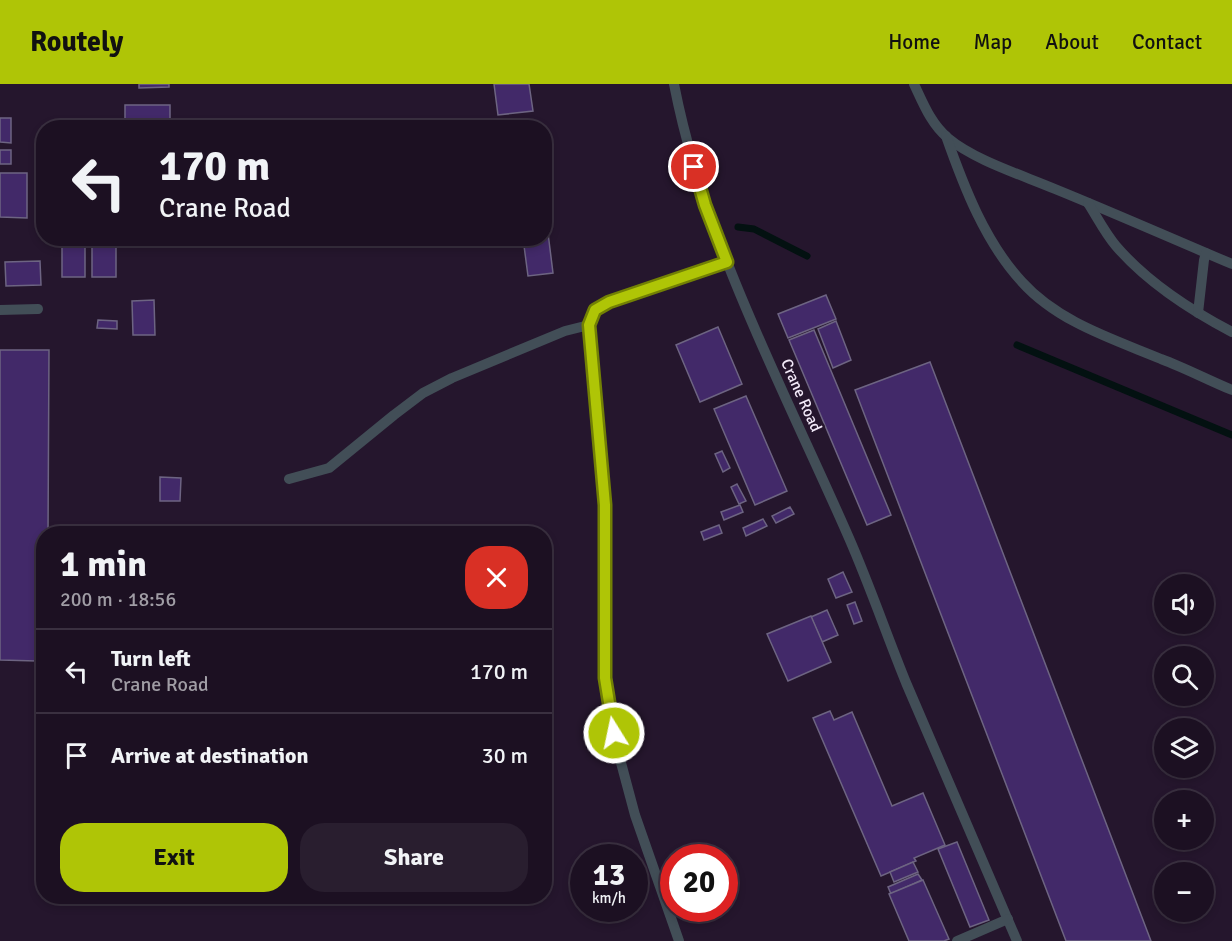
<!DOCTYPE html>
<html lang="en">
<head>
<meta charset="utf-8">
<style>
  :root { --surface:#1c1022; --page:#291e2f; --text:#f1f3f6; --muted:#a09da5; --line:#3a3040; --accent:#afc506 }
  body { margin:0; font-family:Signika,sans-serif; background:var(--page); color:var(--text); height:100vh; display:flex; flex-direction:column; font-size:22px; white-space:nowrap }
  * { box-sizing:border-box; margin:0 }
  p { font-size:20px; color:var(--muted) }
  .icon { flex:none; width:33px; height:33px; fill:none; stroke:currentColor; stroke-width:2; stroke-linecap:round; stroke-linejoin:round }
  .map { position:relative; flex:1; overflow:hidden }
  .sheet { position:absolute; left:36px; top:442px; width:516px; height:378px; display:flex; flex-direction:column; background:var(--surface); border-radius:24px; box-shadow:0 3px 9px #0003,0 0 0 2px var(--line) }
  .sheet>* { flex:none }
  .hud { position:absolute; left:36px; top:36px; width:516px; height:126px; border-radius:24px; box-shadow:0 3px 9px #0003,0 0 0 2px var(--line); background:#1c1022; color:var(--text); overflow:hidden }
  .buttons { position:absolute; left:1154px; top:490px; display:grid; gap:12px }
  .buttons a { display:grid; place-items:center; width:60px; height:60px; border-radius:50%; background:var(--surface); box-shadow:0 3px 9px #0003,0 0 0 2px var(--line); font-size:30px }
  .speed { position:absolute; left:570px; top:760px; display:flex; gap:12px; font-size:30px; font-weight:700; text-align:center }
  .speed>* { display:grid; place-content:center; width:78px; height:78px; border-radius:50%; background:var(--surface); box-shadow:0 3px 9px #0003,0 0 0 2px var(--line); line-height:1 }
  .speed small { font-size:15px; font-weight:400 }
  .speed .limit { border:9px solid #d22; background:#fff; color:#111 }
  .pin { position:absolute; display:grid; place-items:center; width:51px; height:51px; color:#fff; margin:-26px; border:3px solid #fff; border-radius:50%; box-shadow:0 2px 6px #0007 }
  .me { position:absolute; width:66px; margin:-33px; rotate:350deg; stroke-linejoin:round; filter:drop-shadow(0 0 4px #0008) }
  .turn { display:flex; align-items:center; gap:21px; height:126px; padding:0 24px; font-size:27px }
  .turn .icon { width:78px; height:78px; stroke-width:2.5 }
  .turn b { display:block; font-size:42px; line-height:51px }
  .round { display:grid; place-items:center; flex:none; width:63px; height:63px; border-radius:24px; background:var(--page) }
  .summary { display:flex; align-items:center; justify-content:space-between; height:102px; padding:0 24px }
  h1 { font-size:36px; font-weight:700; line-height:45px }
  .cta { display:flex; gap:12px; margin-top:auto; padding:12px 24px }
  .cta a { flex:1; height:69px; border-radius:24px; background:var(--accent); color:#111; font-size:24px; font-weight:700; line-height:69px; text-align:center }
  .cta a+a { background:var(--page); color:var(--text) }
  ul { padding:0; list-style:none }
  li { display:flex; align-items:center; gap:18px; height:84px; padding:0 24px; border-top:2px solid var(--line) }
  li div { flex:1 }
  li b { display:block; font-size:22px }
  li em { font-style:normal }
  header { display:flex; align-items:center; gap:36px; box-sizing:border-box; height:84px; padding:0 30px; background:var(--accent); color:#111 }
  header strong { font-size:28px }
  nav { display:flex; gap:33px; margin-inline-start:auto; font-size:21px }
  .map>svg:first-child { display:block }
</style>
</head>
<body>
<header>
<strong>Routely</strong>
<nav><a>Home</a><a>Map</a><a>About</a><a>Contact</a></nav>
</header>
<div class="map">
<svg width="1232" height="857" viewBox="0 0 1232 857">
  <rect width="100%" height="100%" fill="#25162d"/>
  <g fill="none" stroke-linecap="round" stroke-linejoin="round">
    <g stroke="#031111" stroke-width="7">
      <polyline points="738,143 754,145 807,172"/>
      <polyline points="1017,261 1232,351"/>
    </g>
  </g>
  <g fill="#422969" stroke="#6d6482" stroke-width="1.5">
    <polygon points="139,0 169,0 169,3 139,4"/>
    <polygon points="494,0 529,0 533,27 498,31"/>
    <polygon points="125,21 170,21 170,44 116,44 125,42"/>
    <polygon points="0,34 11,34 11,59 0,58"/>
    <rect x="0" y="66" width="11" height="14"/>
    <polygon points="0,89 27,89 27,134 0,133"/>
    <polygon points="547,141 553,189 528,192 523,154 544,154 544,142"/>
    <rect x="92" y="160" width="24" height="33"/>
    <rect x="62" y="161" width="23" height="32"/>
    <polygon points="40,177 41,201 6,202 5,178"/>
    <polygon points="826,211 836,235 788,254 778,230"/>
    <polygon points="154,216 155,251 133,251 132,217"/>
    <polygon points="98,236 117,237 117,245 97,244"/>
    <polygon points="836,237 851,276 833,284 818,245"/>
    <polygon points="718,243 742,300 700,318 676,261"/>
    <polygon points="814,246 891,431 867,441 789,256"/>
    <polygon points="0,266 49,266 48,450 44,450 44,516 37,516 37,577 0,576"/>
    <polygon points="930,278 1151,857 1066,857 855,306"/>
    <polygon points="746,312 787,407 755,421 714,325"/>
    <polygon points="722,367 730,384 723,388 715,370"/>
    <polygon points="160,393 181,394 180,417 160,417"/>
    <polygon points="737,400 746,417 739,420 731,403"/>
    <polygon points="740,421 743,428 724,436 721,428"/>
    <polygon points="790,423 794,430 776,439 772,432"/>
    <polygon points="763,435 767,442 746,452 743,444"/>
    <polygon points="719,441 722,449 704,456 701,448"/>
    <polygon points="843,488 852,508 836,514 828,495"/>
    <polygon points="855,518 862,537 854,540 847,521"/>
    <polygon points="827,526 838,551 822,558 811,533"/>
    <polygon points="811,532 831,578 788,597 767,550"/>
    <polygon points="830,627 834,636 852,628 892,722 923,709 945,761 914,774 916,777 881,792 813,634"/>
    <polygon points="957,758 989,836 970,843 938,765"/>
    <polygon points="913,778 918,788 894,798 890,788"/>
    <polygon points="918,790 922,796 891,810 888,803"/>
    <polygon points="923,796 949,855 944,857 909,857 889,810"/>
  </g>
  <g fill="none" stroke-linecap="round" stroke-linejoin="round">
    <g stroke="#424e57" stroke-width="10">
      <path d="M674,0C705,160 784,305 849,454C870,502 887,552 907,601C943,686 981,772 1017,857"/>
      <path d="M914,0C923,19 931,40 948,54C974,76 1022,91 1055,105C1114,129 1173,155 1232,180"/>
      <path d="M946,52C964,103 985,158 1022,198C1058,238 1113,255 1161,275C1185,284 1208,296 1232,306"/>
      <path d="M1088,119C1097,133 1105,149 1116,162C1147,198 1190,226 1232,248"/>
      <polyline points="0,226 38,225"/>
      <polyline points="1198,229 1204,176 1206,169"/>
      <polyline points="289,395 329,384 394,331 423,309 452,294 565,247 589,241"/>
      <polyline points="679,857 635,731 620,675 607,614 604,565 605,421 589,241 595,226 609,218 727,178"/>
      <polyline points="957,857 1008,835"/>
    </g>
  </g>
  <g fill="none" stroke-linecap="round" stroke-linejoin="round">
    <g stroke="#728004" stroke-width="15">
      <polyline id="route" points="614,649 605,594 605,421 589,241 595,226 609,218 727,178 705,121 694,83"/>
    </g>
    <use href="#route" stroke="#afc506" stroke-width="10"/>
  </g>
  <g text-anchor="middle" stroke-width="5" stroke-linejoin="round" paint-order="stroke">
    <g font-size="16" fill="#f2e9f8" stroke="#25162d">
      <text transform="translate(802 311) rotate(66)" y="6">Crane Road</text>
    </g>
  </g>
</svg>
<div class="buttons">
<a><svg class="icon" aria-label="sound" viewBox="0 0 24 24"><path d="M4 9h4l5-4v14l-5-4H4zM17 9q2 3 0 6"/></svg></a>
<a><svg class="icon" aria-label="search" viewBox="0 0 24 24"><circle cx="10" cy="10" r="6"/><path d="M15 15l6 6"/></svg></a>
<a><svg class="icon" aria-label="layers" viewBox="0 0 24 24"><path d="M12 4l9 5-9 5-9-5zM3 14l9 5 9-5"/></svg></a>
<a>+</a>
<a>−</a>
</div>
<div class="speed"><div>13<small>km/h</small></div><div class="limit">20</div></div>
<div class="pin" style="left:694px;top:83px;background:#d93025"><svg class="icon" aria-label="arrive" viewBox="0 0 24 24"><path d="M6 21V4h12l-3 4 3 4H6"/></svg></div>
<svg class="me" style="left:614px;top:649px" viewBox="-20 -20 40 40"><circle r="17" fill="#afc506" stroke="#fff" stroke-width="3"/><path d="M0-11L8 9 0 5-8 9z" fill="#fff"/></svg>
<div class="hud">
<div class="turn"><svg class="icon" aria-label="left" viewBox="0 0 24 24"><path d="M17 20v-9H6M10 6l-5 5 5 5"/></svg><div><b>170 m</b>Crane Road</div></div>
</div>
<section class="sheet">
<div class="summary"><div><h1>1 min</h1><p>200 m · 18:56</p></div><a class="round" style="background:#d93025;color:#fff"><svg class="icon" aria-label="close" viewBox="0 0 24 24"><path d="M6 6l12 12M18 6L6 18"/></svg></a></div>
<ul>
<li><svg class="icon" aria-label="left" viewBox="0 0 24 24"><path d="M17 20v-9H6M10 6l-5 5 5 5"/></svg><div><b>Turn left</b><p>Crane Road</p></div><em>170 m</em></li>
<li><svg class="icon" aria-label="arrive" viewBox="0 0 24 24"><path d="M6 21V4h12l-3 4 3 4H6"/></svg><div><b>Arrive at destination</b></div><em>30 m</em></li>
</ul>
<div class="cta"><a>Exit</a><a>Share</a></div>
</section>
</div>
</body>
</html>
